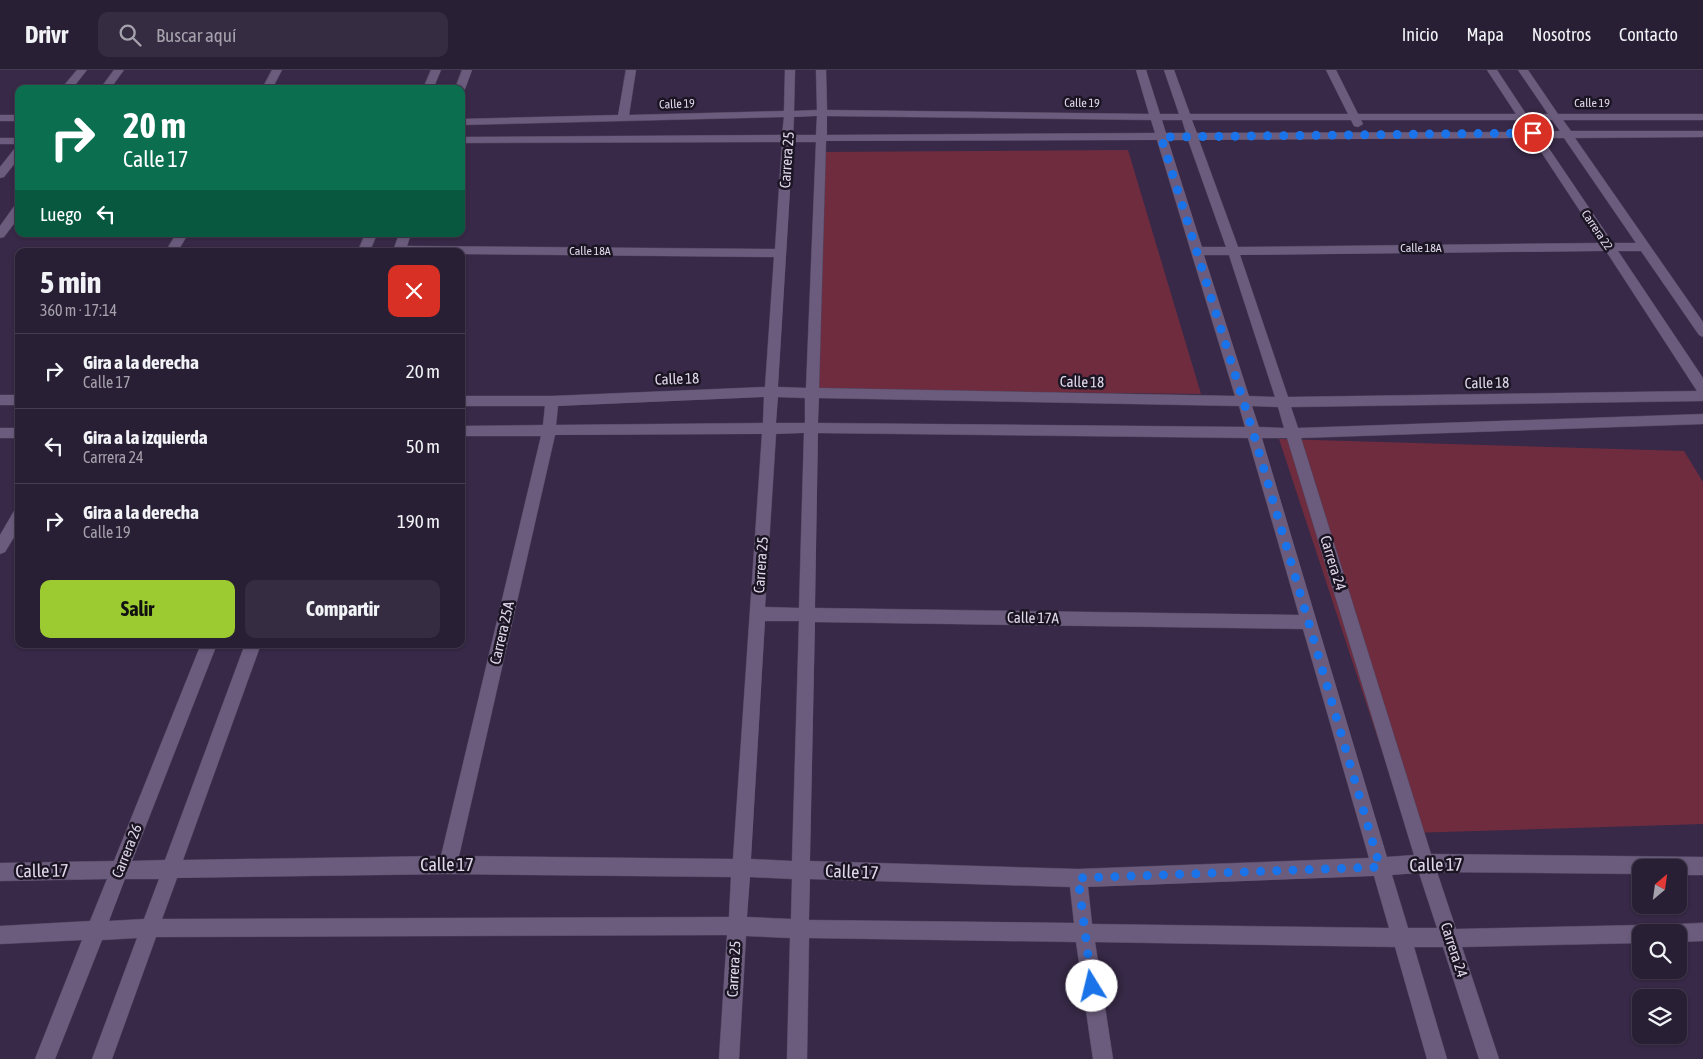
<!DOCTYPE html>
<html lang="es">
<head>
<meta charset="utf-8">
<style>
  :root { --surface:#291f35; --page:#352c41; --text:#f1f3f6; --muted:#a5a2ad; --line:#453d50; --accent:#9cca31 }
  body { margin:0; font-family:"Asap Condensed",sans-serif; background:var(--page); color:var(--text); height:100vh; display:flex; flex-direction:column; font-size:19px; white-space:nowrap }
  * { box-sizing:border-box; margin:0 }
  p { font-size:16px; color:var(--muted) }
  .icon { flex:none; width:28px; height:28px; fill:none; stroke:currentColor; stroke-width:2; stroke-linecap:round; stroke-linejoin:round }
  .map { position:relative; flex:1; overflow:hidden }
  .panel { position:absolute; left:15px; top:178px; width:450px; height:400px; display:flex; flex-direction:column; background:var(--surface); border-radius:10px; box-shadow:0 1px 4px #0004,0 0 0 1px var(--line) }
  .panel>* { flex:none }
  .banner { position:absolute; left:15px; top:15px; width:450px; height:152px; border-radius:10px; box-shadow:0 1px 4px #0004,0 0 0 1px var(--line); background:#0b6e4f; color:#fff; overflow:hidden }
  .needle { width:32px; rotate:29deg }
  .controls { position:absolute; left:1632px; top:789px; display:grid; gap:10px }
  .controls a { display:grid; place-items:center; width:55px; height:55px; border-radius:10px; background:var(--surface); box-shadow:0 1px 4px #0004,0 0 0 1px var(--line); font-size:25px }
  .pin { position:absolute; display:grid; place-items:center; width:42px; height:42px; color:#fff; margin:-21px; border:2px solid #fff; border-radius:50%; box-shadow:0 1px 5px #0007 }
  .me { position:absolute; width:55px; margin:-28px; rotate:351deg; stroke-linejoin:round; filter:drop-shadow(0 0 4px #0008) }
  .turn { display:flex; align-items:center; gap:18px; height:105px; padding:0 25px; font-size:22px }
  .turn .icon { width:65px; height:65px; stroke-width:2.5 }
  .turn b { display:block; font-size:35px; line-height:42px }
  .then { display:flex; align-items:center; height:48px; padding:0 25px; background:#0003; gap:10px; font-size:19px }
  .round { display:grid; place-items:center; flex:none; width:52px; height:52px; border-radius:10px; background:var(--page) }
  .headline { display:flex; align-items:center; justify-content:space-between; height:85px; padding:0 25px }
  h1 { font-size:30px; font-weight:700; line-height:38px }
  .button { display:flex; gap:10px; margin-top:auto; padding:10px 25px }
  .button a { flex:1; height:58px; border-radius:10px; background:var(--accent); color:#111; font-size:20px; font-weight:700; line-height:58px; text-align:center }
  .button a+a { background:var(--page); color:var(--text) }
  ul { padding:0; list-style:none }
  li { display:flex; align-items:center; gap:15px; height:75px; padding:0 25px; border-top:1px solid var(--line) }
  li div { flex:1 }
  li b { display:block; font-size:19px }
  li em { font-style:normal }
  header { display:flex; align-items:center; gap:30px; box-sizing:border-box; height:70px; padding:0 25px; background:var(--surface); border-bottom:1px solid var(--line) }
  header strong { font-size:24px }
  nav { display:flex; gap:28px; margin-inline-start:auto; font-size:18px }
  .search { width:350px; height:45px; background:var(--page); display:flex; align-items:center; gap:12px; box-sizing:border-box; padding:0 18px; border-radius:10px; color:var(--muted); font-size:19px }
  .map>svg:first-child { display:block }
</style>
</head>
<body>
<header>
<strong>Drivr</strong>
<div class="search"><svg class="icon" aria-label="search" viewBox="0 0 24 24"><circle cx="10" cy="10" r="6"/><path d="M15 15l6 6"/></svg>Buscar aquí</div>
<nav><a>Inicio</a><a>Mapa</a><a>Nosotros</a><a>Contacto</a></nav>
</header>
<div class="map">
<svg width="1703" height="989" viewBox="0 0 1703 989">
  <rect width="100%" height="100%" fill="#372947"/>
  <g fill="#702c3f">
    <polygon points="1128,80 1201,324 816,320 819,82"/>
    <polygon points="1279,369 1684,381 1703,412 1703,754 1409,763"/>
  </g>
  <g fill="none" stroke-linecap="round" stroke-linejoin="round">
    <g stroke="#50445e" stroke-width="1">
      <g id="minor">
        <polygon points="77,0 87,0 72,19 61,19"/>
        <polygon points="114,0 124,0 110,19 100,19"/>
        <polygon points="272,0 282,0 272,19 262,19"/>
        <polygon points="431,0 441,0 433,19 423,19"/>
        <polygon points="462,0 472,0 465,19 461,22 461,19 455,19"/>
        <path d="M626,0H636L629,45L784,41L785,0H795L794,41L817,40L816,0H826L827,40L1149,44L1136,0H1146L1160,44H1179L1164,0H1174L1190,44H1348L1326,0H1336L1358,44H1516L1487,0H1497L1526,44H1548L1518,0H1528L1558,44H1703V50H1563L1571,61H1703V67L1575,68L1703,252V267L1699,265L1641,181H1618L1703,308V331L1291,337L1298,358L1703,344V354L1301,368L1431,784L1703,787V805H1679V798H1641V804L1437,802L1456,859L1641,855L1648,857L1650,862H1641V873L1462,877L1499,989H1479L1443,877H1414L1447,989H1427L1395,877L1095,872L1113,989H1093L1076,872L809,868L807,989H787L790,868L746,866L739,989H719L727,865L156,867L112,989H92L137,868L102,870L55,989H35L82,870L0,874V856L90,851L107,809L0,811V793L114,791L201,574H217L132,791L165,790L245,574H261L183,790L441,786L541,366H461V356L543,355L545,336H461V326H552L765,317L774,187L461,184V181H393L399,164H411L407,176L775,179L782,72L461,73V67L782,65L784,47L461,55V49L618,45ZM817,46L816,65H793L794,47ZM827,46L1151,50L1155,63L827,65ZM1162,50H1182L1186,63H1166ZM1192,50H1351L1354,56L1358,57L1363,54L1361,50H1520L1527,62L1197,63ZM1531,50H1552L1560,61L1538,62ZM1532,68L1601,173L1238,177L1199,70ZM1542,68H1564L1636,173H1613ZM1157,70L1235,326L819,318L826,71ZM1168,70H1188L1226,177H1202ZM793,72H816L806,318L778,317ZM1606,181L1697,321L1288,327L1240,185ZM1204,185H1229L1275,327L1249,326ZM764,327L763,353L556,355L558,336ZM778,327L805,328V353H776ZM819,328L1239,336L1245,357L818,353ZM1252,336L1278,337L1284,358L1259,357ZM804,363L799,538L765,537L776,364ZM818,363L1248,368L1299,545L815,538ZM762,364L733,789L459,786L555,365ZM1262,368H1287L1414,785L1387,787ZM765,551H799L792,791L751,789ZM815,552L1303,559L1369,788L1078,799L810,791ZM1419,803L1437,858H1408L1392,805ZM448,804L731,807L729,847L162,849L177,808ZM1374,806L1389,858L1092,854L1088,817ZM750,807L792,809L791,849L747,847ZM125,809H159L144,849L109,851ZM810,809L1070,817L1074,853L809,850Z"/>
        <rect x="0" y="45" width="19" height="6"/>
        <rect x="0" y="68" width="19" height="6"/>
        <polygon points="19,77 19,88 4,107 0,108 0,97 15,78"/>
        <polygon points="19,134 19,147 4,167 0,168 0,156 15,135"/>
        <polygon points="176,164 188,164 178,181 166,181"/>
        <polygon points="365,164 377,164 370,181 358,181"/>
        <rect x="0" y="325" width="19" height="10"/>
        <rect x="0" y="358" width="19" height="10"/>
        <polygon points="19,439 19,459 5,482 0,484 0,465 14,441"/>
        <polygon points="1703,853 1703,871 1679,872 1679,862 1670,862 1672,856 1679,854"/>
      </g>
    </g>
    <use href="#minor" fill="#6b5c7d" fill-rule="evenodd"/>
  </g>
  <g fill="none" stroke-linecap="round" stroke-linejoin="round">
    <polyline stroke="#1a73e8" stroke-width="9" stroke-dasharray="0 16.2" points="1092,916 1078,808 1380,797 1253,362 1161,67 1533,63"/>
  </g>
  <g text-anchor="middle" stroke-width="5" stroke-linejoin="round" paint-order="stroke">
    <g font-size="12" fill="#e0d8eb" stroke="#1b1523">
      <text transform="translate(1082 33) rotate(1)" y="4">Calle 19</text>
      <text x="1592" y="37">Calle 19</text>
      <text transform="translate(677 34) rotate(-2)" y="4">Calle 19</text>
      <text transform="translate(1597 160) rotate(56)" y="4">Carrera 22</text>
      <text x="1421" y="182">Calle 18A</text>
      <text x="590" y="185">Calle 18A</text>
    </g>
    <g font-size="15" fill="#e0d8eb" stroke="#1b1523">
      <text transform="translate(787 90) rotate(-86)" y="5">Carrera 25</text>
      <text transform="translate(677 309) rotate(-2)" y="5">Calle 18</text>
      <text transform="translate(1082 312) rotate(1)" y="5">Calle 18</text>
      <text transform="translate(1487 313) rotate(-1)" y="5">Calle 18</text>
      <text transform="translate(1333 493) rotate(73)" y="5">Carrera 24</text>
      <text transform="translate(761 495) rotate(-86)" y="5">Carrera 25</text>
      <text transform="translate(1033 548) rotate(1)" y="5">Calle 17A</text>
      <text transform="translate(502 563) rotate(-77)" y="5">Carrera 25A</text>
      <text transform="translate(127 781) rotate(-68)" y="5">Carrera 26</text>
      <text transform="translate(1454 880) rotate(72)" y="5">Carrera 24</text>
      <text transform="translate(734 899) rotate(-87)" y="5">Carrera 25</text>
    </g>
    <g font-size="18" fill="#e0d8eb" stroke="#1b1523">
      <text x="447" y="801">Calle 17</text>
      <text transform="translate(1436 795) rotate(-1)" y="6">Calle 17</text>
      <text transform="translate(42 801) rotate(-1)" y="6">Calle 17</text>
      <text transform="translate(852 802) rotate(2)" y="6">Calle 17</text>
    </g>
  </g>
</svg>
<div class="controls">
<a><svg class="needle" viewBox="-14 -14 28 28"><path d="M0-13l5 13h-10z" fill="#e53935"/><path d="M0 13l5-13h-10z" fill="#a5a2ad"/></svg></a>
<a><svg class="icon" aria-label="search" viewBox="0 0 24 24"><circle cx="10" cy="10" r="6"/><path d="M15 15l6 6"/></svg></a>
<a><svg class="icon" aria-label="layers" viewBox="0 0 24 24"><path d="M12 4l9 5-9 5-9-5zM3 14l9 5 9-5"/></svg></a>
</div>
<div class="pin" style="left:1533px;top:63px;background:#d93025"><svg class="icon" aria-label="arrive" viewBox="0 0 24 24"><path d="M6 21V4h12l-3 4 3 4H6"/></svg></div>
<svg class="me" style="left:1092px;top:916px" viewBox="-20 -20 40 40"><circle r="19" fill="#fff"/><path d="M0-13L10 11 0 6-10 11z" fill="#1a73e8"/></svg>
<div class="banner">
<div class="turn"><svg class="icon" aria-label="right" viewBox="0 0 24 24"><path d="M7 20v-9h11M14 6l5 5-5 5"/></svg><div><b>20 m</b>Calle 17</div></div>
<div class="then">Luego<svg class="icon" aria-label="left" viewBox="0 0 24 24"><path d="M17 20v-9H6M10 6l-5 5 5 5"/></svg></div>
</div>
<section class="panel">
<div class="headline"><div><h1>5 min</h1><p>360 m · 17:14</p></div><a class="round" style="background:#d93025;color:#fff"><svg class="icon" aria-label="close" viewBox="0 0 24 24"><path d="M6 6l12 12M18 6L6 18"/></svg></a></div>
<ul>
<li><svg class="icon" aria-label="right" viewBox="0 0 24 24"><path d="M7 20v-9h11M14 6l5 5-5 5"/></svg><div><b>Gira a la derecha</b><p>Calle 17</p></div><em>20 m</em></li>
<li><svg class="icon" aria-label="left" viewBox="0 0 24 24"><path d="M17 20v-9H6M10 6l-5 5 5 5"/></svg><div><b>Gira a la izquierda</b><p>Carrera 24</p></div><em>50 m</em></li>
<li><svg class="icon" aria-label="right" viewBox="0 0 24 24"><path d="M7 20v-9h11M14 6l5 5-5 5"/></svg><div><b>Gira a la derecha</b><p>Calle 19</p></div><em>190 m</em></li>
</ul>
<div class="button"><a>Salir</a><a>Compartir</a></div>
</section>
</div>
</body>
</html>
